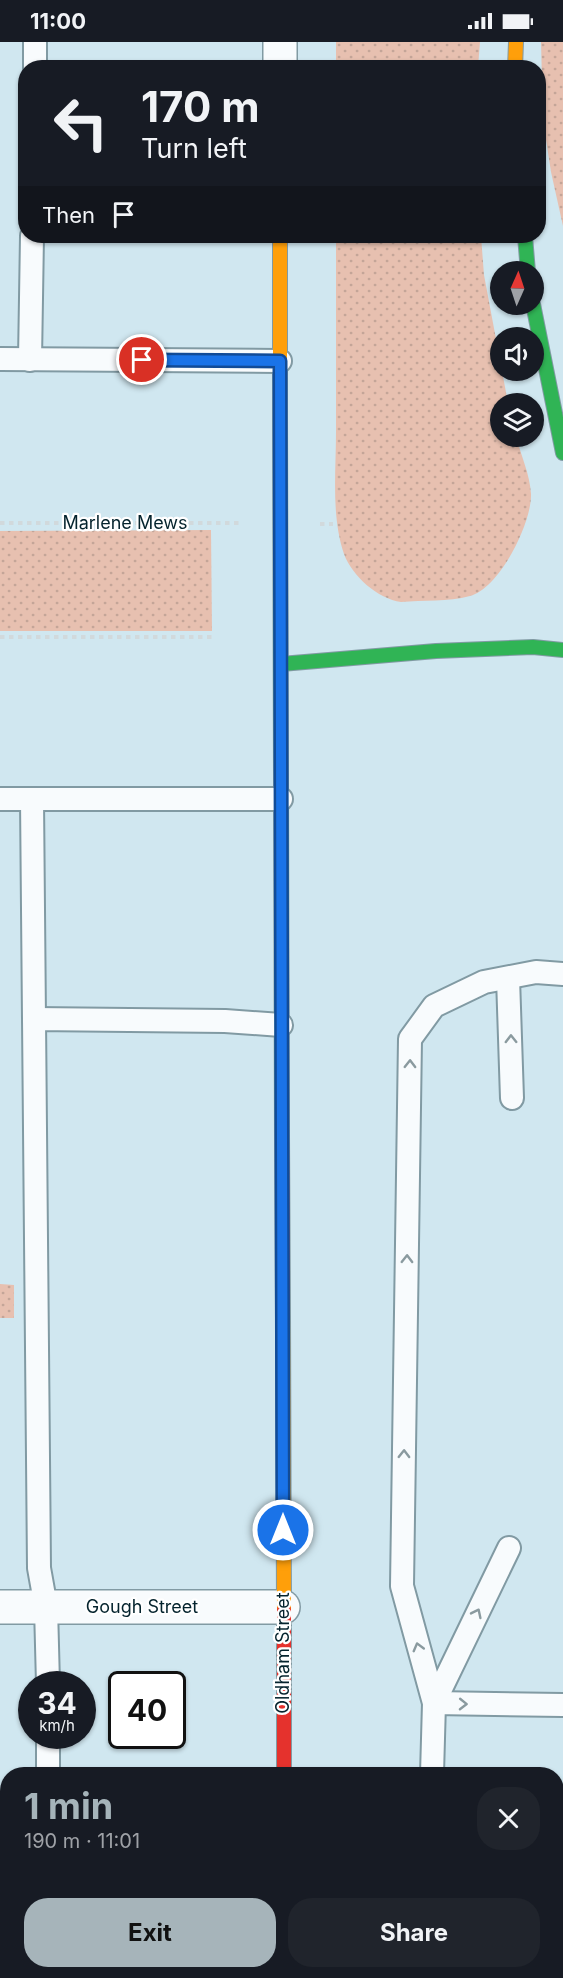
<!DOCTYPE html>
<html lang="en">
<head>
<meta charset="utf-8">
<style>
  :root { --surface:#171b24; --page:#20242c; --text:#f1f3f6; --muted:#9ea1a6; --accent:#a6b4ba }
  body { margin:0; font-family:Inter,sans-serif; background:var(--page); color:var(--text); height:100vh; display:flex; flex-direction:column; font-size:22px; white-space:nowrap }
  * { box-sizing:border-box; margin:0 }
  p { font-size:20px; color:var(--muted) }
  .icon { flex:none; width:33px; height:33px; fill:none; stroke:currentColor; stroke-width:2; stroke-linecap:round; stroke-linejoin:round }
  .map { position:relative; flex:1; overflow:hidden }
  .details { position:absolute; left:0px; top:1725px; width:564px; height:212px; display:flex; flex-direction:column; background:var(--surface); border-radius:24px 24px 0 0; box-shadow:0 2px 4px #0004 }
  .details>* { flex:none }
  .hud { position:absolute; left:18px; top:18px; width:528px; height:183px; border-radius:24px; box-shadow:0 2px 4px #0004; background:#171b24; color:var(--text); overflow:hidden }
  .needle { width:39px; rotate:3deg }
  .fabs { position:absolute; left:490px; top:219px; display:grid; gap:12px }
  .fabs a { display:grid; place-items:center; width:54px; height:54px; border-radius:50%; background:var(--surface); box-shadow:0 2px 4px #0004; font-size:30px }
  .speed { position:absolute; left:18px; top:1629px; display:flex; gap:12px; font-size:30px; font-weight:700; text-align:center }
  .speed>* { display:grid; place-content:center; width:78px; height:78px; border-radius:50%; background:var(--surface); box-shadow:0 2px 4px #0004; line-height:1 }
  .speed small { font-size:15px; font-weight:400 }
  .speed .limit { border:3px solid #111; border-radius:9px; background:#fff; color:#111 }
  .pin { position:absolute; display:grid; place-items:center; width:51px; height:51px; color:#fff; margin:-26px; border:3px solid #fff; border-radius:50%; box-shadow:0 2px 6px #0007 }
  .me { position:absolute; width:66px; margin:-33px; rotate:0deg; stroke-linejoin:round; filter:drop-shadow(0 0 4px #0008) }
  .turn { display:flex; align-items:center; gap:21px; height:126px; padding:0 24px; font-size:27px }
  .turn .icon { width:78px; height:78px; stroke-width:2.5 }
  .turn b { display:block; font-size:42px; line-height:51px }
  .then { display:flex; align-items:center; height:57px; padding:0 24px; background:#0003; gap:12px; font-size:22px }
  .round { display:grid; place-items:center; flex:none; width:63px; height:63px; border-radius:24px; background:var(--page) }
  .overview { display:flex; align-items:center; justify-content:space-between; height:102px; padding:0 24px }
  h1 { font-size:36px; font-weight:700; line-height:45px; color:var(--accent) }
  .primary-button { display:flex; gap:12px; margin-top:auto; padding:12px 24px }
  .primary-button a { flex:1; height:69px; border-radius:24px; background:var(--accent); color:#111; font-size:24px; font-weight:700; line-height:69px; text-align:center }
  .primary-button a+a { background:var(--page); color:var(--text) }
  .status { display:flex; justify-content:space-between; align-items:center; height:42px; padding:0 30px; background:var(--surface); direction:ltr }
  .status svg { height:16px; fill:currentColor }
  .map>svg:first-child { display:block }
</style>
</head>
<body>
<div class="status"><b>11:00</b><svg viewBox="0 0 49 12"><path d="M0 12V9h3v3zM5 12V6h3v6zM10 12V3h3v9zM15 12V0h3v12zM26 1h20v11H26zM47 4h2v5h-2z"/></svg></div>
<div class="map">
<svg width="563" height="1936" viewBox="0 0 563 1936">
  <defs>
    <pattern id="grass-dots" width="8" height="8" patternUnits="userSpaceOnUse" patternTransform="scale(1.5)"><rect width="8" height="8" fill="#e7c0b0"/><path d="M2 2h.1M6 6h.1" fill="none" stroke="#c4a598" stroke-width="1.8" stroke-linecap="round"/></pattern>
  </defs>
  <rect width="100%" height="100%" fill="#d0e7f0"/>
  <g fill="url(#grass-dots)">
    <polygon points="336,0 480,0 478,25 336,25"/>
    <polygon points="541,0 563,0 563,184 551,130 543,78"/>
    <path d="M336,194H481L484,233L508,361L501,362V394L516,395C521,413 530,433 531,452C532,481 499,547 470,554C448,560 423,558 401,560C378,557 352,534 344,512C331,474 336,429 336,390C336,324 336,259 336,194Z"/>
    <polygon points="211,488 212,589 0,589 0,489"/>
    <polygon points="0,1242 14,1243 14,1276 0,1276"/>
  </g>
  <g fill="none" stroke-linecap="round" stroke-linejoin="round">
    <g stroke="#819aa3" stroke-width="26">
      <g id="lane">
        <polyline points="35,26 35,0"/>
        <polyline points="0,317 280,319"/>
        <polyline points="30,318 32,194"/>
        <polyline points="0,757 281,757"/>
        <polyline points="32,757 34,977"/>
        <polyline points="508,936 512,1056"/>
        <polyline points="48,1642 46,1565 39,1526 34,977 225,979 281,983"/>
        <polyline points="434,1661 402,1544 410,997 434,964 484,940 536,930 563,932"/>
        <polyline points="434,1661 509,1506"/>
        <polyline points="48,1732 48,1694"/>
        <polyline points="432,1732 434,1661 563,1663"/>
        <polyline points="47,1936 47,1929"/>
        <polyline points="429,1936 429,1929"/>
      </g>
    </g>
    <g stroke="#819aa3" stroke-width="36">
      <g id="street">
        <polyline points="280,26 280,0"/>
        <polyline points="0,1565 283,1565"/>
      </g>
    </g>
    <g stroke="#819aa3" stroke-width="16">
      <g id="fast">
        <polyline points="525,194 528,230"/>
        <polyline points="533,262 563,411"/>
        <polyline points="280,376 282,1094"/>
        <polyline points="281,622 436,609 533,605 563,608"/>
        <polyline points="284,1929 284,1936"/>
      </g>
    </g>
    <g stroke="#819aa3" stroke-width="16">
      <g id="slow">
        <polyline points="515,26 516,0"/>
        <polyline points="280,194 280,376"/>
        <polyline points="283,1277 284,1568"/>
      </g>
    </g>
    <g stroke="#819aa3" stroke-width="16">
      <g id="jam">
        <polyline points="282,1094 283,1277"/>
        <polyline points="284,1568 284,1732"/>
      </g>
    </g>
    <g stroke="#d1d9dc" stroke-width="4" stroke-dasharray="4.5 4.5" stroke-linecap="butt">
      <polyline points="0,481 242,481"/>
      <polyline points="320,482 333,482"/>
      <polyline points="0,595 216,595"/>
    </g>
    <use href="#lane" stroke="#f8fbfd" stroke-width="22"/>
    <use href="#street" stroke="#f8fbfd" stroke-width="33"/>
    <use href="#fast" stroke="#30b455" stroke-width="14"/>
    <use href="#slow" stroke="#ff9f0a" stroke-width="14"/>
    <use href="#jam" stroke="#e5322d" stroke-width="14"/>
  </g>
  <defs><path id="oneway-chevron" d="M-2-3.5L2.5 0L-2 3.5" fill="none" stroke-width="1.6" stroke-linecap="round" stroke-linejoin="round" transform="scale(1.5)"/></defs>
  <g stroke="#8a9a9f">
    <use href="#oneway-chevron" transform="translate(511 997) rotate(-91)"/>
    <use href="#oneway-chevron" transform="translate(410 1022) rotate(-89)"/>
    <use href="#oneway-chevron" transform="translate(407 1217) rotate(-89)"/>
    <use href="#oneway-chevron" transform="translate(404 1412) rotate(-89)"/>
    <use href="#oneway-chevron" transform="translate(477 1571) rotate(-64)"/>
    <use href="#oneway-chevron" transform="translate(418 1605) rotate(-105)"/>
    <use href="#oneway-chevron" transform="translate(463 1662) rotate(1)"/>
  </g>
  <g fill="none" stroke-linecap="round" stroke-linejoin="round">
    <g stroke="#114b97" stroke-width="15">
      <polyline id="route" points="142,318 280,319 283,1488"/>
    </g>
    <use href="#route" stroke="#1a73e8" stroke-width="10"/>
  </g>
  <g text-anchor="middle" stroke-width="4.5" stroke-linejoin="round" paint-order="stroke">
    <g font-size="18" fill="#04232d" stroke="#fff">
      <text x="125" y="487">Marlene Mews</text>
      <text x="142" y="1571">Gough Street</text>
      <text transform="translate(283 1611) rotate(-90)" y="6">Oldham Street</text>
    </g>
  </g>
</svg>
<div class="fabs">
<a><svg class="needle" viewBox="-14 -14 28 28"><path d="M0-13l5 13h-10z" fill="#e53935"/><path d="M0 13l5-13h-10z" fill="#9ea1a6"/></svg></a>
<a><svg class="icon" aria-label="sound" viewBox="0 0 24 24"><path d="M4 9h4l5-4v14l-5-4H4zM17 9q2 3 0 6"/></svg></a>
<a><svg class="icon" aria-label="layers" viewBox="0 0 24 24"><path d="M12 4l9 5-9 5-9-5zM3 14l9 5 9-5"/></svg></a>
</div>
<div class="speed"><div>34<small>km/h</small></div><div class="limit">40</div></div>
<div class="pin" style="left:142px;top:318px;background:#d93025"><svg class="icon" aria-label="arrive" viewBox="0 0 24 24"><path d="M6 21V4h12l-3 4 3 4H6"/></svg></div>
<svg class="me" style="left:283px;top:1488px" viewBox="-20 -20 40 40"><circle r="17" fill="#1a73e8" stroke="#fff" stroke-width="3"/><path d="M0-11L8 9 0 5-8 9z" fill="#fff"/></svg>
<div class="hud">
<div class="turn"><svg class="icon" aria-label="left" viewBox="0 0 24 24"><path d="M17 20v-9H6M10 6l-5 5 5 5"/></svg><div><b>170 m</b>Turn left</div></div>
<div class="then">Then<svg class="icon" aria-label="arrive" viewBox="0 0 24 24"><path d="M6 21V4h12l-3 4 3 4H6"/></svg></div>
</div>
<section class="details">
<div class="overview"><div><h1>1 min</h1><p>190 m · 11:01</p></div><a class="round"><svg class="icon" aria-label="close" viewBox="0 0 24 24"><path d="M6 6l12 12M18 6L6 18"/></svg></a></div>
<div class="primary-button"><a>Exit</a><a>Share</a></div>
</section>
</div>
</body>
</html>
